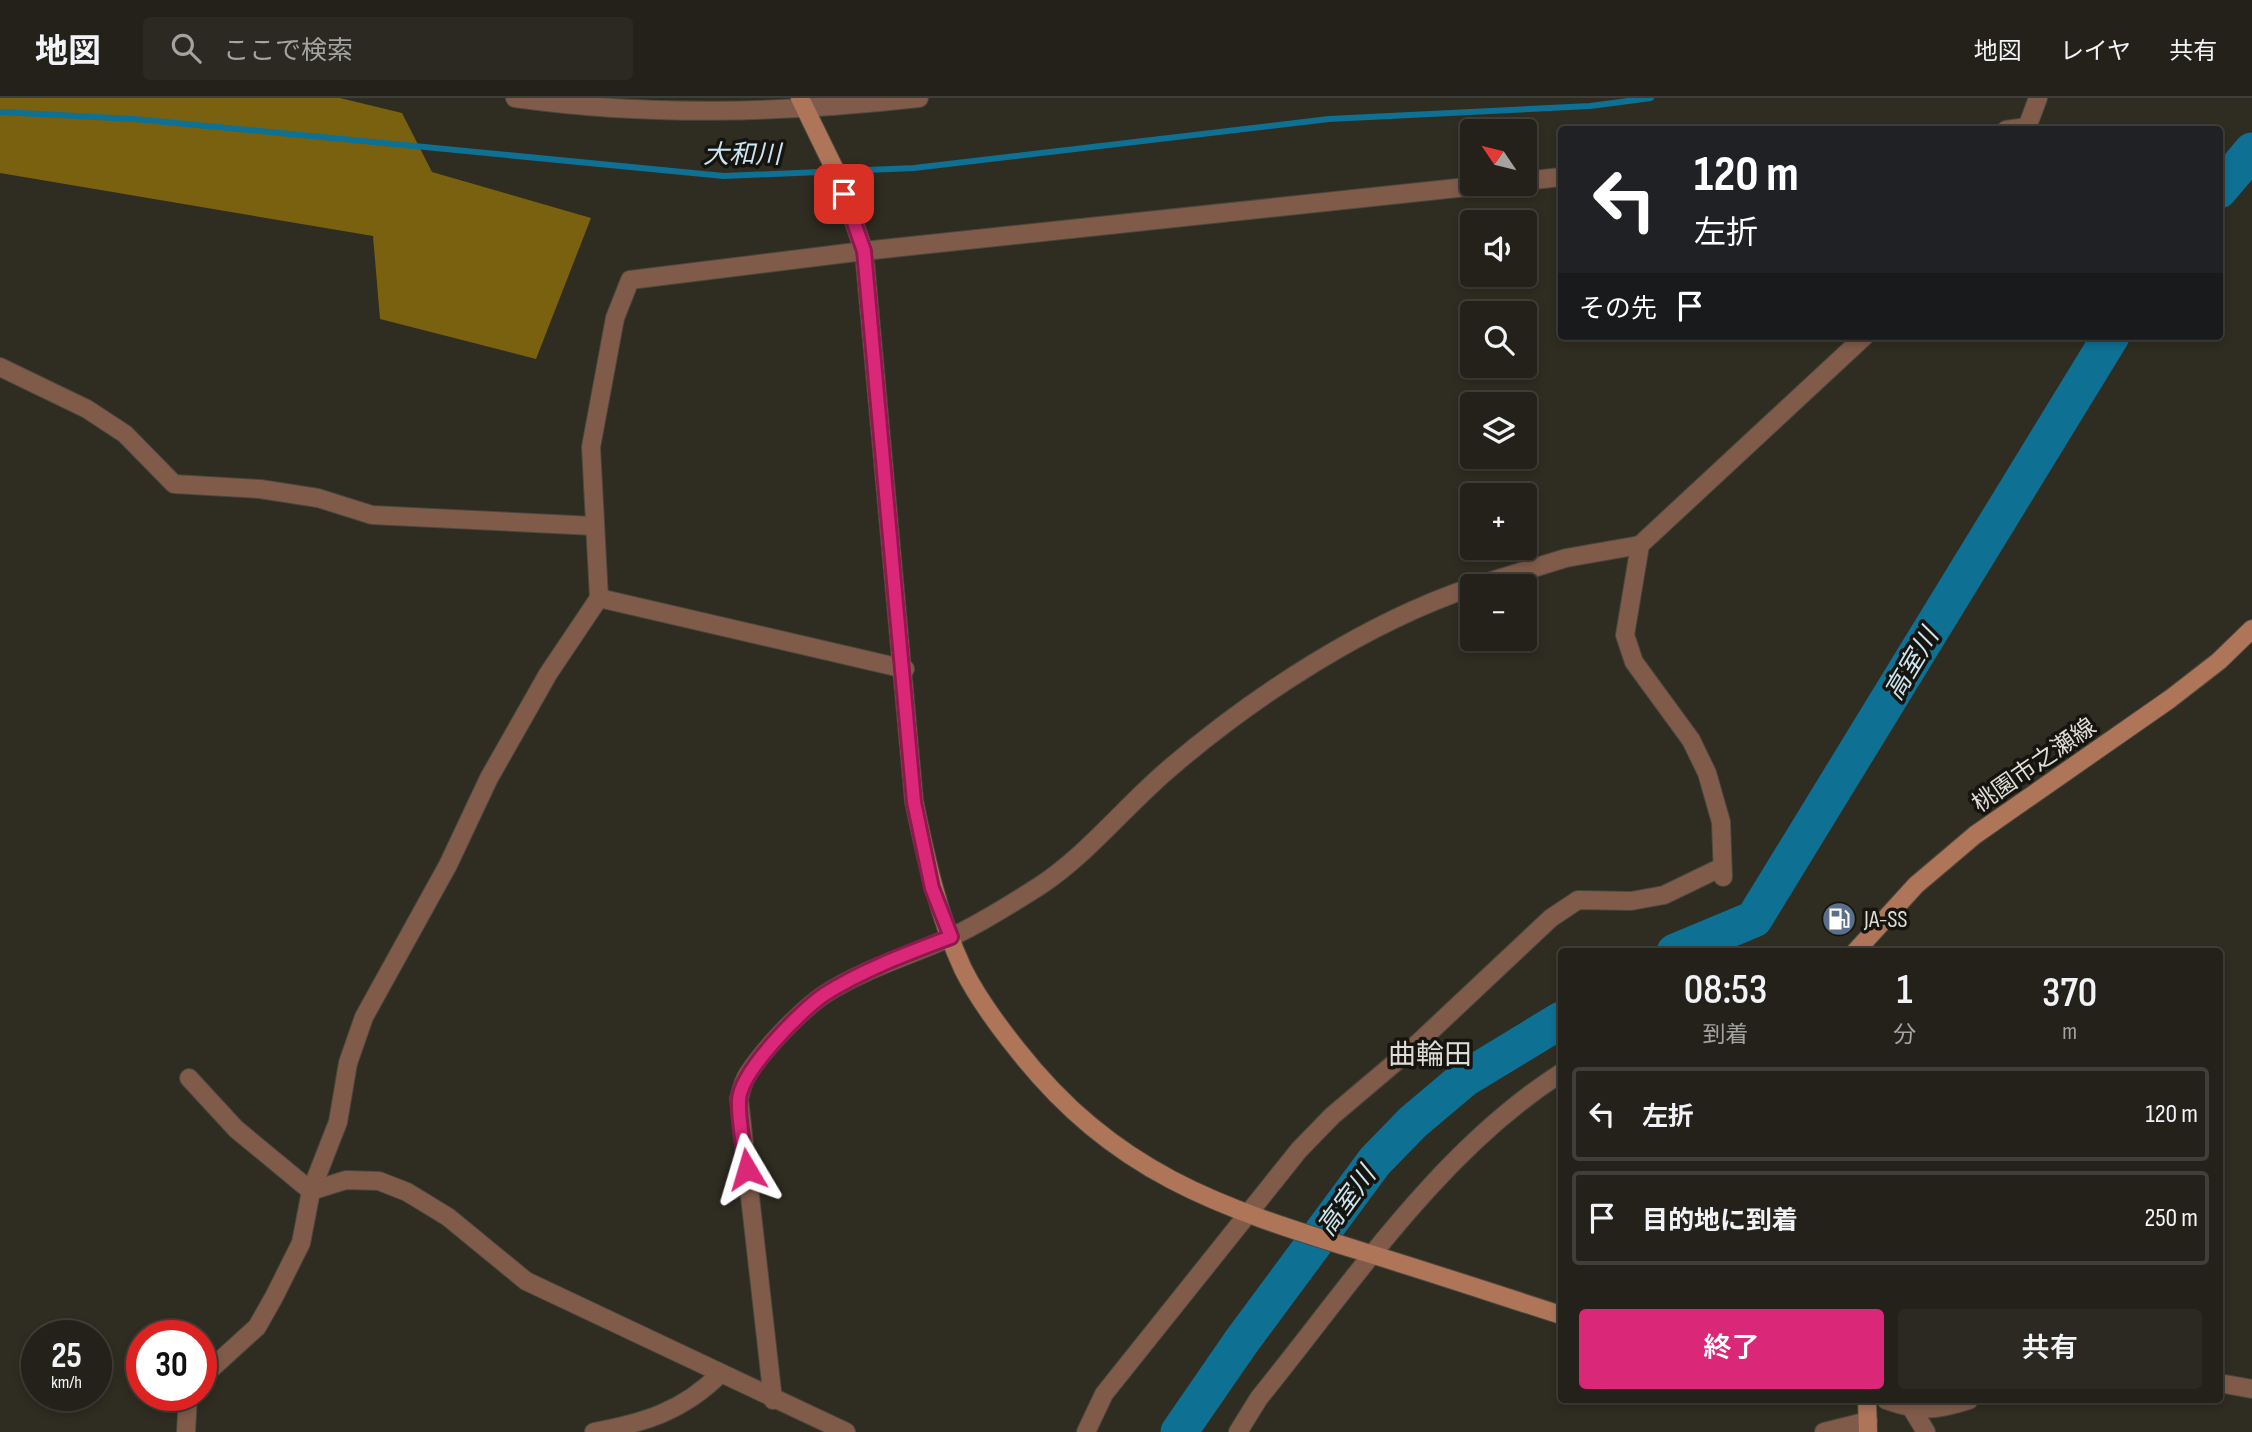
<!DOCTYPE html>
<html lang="ja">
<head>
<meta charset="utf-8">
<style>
  :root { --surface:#232119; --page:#2b2922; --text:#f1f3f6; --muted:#a3a3a2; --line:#403e38; --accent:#db2777 }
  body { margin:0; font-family:"Sofia Sans Condensed","Noto Sans JP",sans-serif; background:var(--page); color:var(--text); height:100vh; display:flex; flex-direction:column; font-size:26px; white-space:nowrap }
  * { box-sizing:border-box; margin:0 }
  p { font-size:23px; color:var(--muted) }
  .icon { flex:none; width:38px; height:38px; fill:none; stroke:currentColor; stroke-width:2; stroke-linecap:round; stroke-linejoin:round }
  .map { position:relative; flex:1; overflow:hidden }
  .drawer { position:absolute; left:1558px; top:850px; width:665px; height:455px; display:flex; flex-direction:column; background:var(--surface); border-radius:7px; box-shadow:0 4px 10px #0003,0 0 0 2px var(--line) }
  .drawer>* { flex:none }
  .top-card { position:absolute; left:1558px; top:28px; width:665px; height:214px; border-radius:7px; box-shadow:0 4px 10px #0003,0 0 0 2px var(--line); background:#202124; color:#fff; overflow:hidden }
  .needle { width:46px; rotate:305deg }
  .controls { position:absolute; left:1460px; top:21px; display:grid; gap:14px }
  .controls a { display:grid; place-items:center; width:77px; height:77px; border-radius:7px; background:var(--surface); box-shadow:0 4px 10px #0003,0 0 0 2px var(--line); font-size:35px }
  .speed { position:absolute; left:21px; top:1222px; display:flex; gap:14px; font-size:35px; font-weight:700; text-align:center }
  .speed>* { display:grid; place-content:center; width:91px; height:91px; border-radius:50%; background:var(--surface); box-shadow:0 4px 10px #0003,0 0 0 2px var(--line); line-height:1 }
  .speed small { font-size:18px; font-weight:400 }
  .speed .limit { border:10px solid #d22; background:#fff; color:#111 }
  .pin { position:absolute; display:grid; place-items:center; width:60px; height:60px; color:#fff; margin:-30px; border-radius:14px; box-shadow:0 4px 10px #0006 }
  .me { position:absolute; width:77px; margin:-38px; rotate:353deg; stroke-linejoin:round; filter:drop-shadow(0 0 5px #0008) }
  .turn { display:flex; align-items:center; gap:24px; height:147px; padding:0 21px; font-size:32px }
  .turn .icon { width:91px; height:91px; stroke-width:2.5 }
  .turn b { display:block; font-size:49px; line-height:60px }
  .then { display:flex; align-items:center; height:66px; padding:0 21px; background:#0003; gap:14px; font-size:26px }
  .eta { display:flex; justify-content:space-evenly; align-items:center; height:119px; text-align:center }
  .eta b { font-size:42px; font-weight:600; line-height:49px }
  .primary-button { display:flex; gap:14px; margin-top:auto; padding:14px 21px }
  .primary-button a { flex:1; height:80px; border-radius:7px; background:var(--accent); color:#fff; font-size:28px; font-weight:600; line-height:80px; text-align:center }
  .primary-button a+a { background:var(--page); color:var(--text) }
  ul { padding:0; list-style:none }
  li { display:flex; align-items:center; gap:21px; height:94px; margin:0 14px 10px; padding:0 7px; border:4px solid var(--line); border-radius:7px }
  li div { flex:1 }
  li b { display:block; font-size:26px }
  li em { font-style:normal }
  header { display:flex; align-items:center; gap:42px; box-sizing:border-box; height:98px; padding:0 35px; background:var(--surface); border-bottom:2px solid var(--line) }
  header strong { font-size:33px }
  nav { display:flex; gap:38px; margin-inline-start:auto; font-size:24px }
  .search { width:490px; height:63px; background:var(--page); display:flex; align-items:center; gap:18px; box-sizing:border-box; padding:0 24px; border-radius:7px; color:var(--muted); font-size:26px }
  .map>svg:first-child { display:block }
</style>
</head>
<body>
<header>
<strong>地図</strong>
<div class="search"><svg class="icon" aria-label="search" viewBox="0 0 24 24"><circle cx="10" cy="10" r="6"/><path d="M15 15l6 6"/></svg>ここで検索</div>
<nav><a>地図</a><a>レイヤ</a><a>共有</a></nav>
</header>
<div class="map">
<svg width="2252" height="1334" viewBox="0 0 2252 1334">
  <rect width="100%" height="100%" fill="#2f2c21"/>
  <polygon fill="#79610f" points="0,0 340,0 402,15 432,74 591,120 536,261 380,221 373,138 0,75"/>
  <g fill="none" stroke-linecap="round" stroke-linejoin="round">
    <polyline stroke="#0e7093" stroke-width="6" points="0,14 134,21 724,78 914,70 1329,21 1590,8 1651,0"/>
    <g stroke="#0e7093" stroke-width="37">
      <polyline points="2219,92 2252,53"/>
      <polyline points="1675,854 1754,821 2111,238"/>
      <polyline points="1179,1334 1241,1244 1375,1063 1413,1024 1464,981 1561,922"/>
    </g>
    <g stroke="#4b483e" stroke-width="20">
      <g id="street">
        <path d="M515,0C652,19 782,15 919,0"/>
        <polyline points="2006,32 2027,29"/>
        <polyline points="2026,32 2038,0"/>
        <polyline points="1524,83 1561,79"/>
        <polyline points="0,269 87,311 125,336 174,386 260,391 318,400 372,417 594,428"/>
        <polyline points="1475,488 1566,460 1640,447"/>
        <polyline points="599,500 905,571"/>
        <polyline points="1723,779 1721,724 1707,675 1691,642 1634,564 1625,537 1640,447 1865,238"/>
        <polyline points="189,980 236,1031 311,1093 346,1082 379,1083 407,1094 448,1119 526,1183 846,1334"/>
        <polyline points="201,1280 257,1229 274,1199 301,1145 311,1093 338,1024 348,965 364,919 448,767 489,680 548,576 599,500 591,349 615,220 630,182 864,153 1495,86"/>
        <polyline points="2219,1285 2252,1291"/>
        <path d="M773,1302L739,1001C741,993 743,983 748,976C764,951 800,913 825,896C862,872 908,858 949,840C980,826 1013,805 1041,787C1089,755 1126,707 1170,670C1255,597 1366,525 1472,489"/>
        <path d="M1886,1302C1920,1314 1935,1313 1969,1302"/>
        <polyline points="1912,1311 1926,1334"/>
        <polyline points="186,1334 188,1297"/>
        <path d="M594,1334C644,1325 683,1313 720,1276"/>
        <polyline points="1086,1334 1104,1296 1299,1052 1332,1018 1417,946 1551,820 1578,802 1631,803 1664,797 1722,769"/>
        <path d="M1238,1334L1259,1300C1350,1188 1438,1054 1561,975"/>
        <polyline points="1824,1334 1868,1323"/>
      </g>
    </g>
    <g stroke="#4b483e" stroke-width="20">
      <g id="secondary">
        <path d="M800,0L837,76L864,153L914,703C926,761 938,817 963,871C977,899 996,925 1016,950C1114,1075 1218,1109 1364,1154C1430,1174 1495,1196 1561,1217"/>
        <polyline points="1855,854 1916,787 1975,737 2170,601 2219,563 2252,531"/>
        <polyline points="1867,1302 1868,1334"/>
      </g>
    </g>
    <use href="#street" stroke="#805b4a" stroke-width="18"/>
    <use href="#secondary" stroke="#ae7559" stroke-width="18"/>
  </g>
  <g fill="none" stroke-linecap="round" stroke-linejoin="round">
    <g stroke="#8e194d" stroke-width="18">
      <path id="route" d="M747,1071C744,1049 738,1024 739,1002C740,974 801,912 825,896C862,872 909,855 951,839L932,790L914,704L864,153L844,96"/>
    </g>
    <use href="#route" stroke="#db2777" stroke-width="12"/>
  </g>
  <defs>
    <g id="fuel-disc" transform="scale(1.75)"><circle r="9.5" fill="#5c6f8a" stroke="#16140f"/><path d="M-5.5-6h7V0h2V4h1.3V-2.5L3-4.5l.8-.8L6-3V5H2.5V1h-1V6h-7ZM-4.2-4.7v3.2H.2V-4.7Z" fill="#fff"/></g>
  </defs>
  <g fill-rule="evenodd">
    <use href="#fuel-disc" x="1839" y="821"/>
  </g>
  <g text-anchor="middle" stroke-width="7" stroke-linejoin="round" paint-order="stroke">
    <g font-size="24" fill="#dedcd5" stroke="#16140f">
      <text transform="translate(2034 667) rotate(-35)" y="8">桃園市之瀬線</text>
    </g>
    <g font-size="24" fill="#dedcd5" stroke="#16140f" text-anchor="start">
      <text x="1864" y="829">JA-SS</text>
    </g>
    <g font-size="26" font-style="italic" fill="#cde5f1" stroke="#16140f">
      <text x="742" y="65">大和川</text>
      <text transform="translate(1911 566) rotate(-59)" y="9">高室川</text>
      <text transform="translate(1346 1103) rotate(-54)" y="9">高室川</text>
    </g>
    <g font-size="28" fill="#dedcd5" stroke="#16140f">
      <text x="1430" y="966">曲輪田</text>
    </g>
  </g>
</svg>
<div class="controls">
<a><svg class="needle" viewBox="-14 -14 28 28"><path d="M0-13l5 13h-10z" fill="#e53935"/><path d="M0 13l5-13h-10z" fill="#a3a3a2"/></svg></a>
<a><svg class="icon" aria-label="sound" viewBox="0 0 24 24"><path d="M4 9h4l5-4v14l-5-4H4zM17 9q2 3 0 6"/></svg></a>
<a><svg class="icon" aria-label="search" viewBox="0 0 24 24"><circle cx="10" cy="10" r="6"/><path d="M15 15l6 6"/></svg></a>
<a><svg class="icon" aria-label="layers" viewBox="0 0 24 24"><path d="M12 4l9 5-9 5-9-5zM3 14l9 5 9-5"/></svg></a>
<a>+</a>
<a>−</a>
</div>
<div class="speed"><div>25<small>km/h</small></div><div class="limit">30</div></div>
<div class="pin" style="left:844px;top:96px;background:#d93025"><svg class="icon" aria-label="arrive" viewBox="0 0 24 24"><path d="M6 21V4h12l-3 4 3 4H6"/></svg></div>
<svg class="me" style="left:747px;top:1071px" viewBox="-20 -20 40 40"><path d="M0-17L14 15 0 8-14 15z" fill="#db2777" stroke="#fff" stroke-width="4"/></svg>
<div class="top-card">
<div class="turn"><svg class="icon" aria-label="left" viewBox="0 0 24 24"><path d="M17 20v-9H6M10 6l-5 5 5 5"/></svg><div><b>120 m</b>左折</div></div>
<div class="then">その先<svg class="icon" aria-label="arrive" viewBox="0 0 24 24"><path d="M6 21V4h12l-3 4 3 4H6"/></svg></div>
</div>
<section class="drawer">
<div class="eta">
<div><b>08:53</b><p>到着</p></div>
<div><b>1</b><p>分</p></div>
<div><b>370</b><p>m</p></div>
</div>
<ul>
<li><svg class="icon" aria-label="left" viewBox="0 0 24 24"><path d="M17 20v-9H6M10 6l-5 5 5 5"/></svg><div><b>左折</b></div><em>120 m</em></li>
<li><svg class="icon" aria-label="arrive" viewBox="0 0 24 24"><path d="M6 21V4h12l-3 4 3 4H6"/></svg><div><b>目的地に到着</b></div><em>250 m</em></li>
</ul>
<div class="primary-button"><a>終了</a><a>共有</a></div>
</section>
</div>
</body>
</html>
